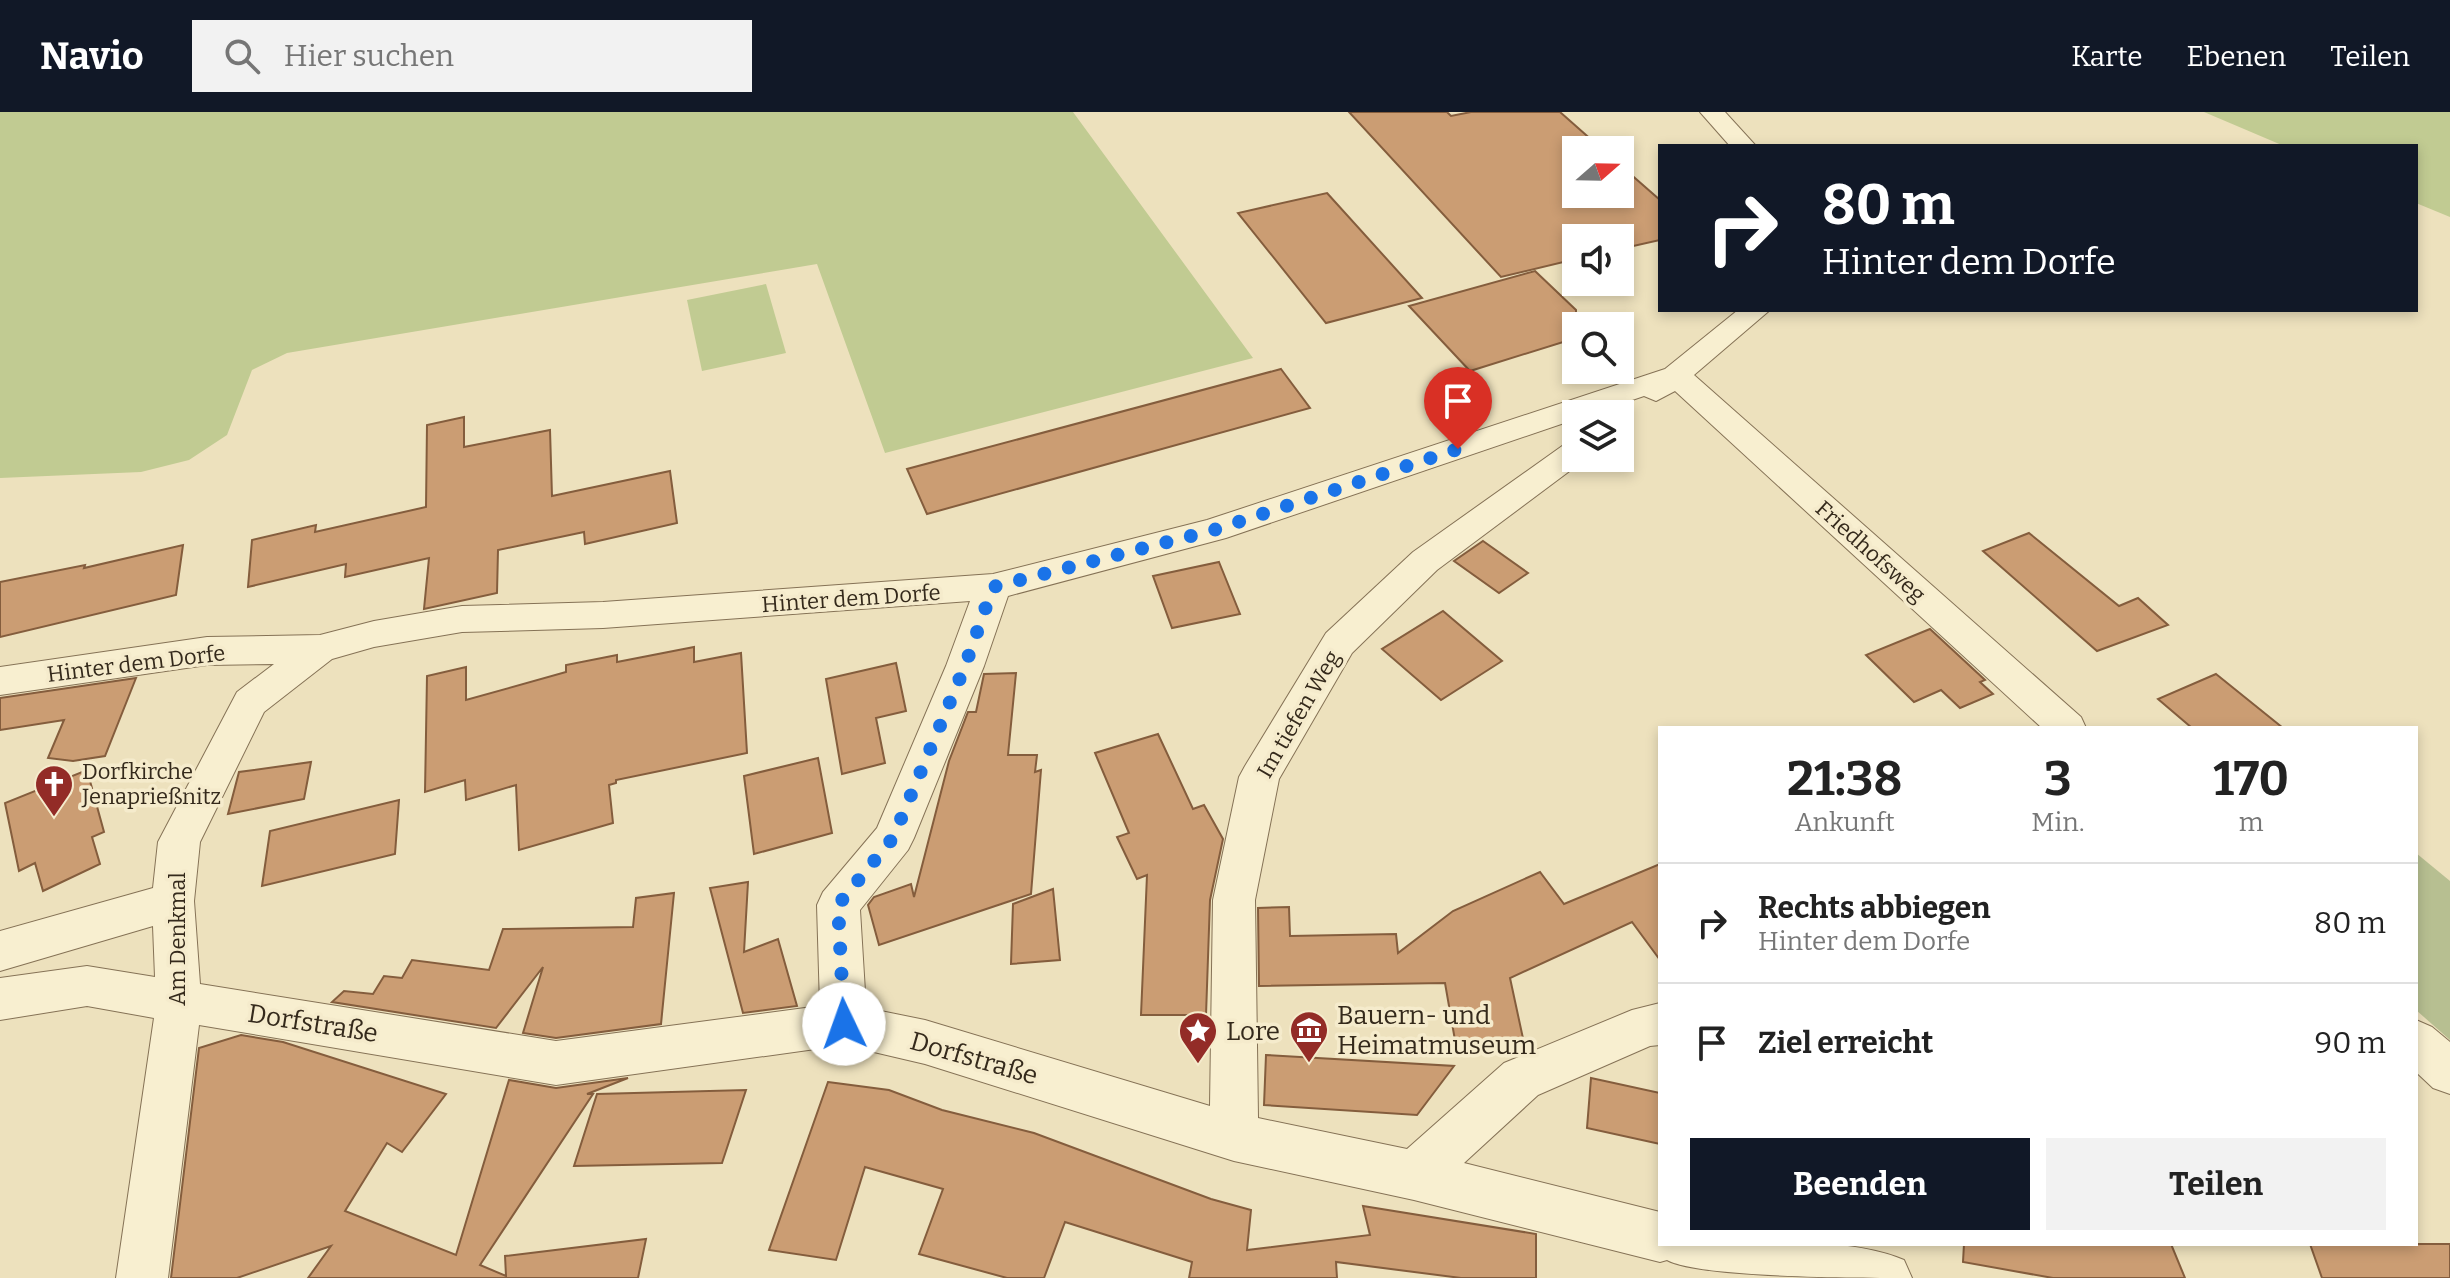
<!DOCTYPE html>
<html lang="de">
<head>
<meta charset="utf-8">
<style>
  :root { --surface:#fff; --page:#f2f2f2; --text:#222; --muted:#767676; --line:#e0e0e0; --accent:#111827 }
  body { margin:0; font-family:Bitter,serif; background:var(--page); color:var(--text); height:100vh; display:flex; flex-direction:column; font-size:30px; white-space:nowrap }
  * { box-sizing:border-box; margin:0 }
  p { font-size:26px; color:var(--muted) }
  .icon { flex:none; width:44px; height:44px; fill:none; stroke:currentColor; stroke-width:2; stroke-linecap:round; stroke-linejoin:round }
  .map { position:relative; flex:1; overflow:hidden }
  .panel { position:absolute; left:1658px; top:614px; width:760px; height:520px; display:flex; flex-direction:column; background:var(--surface); border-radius:0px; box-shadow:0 4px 12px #0003 }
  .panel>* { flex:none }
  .hud { position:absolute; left:1658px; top:32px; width:760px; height:168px; border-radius:0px; box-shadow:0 4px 12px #0003; background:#111827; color:#fff; overflow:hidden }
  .needle { width:52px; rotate:70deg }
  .fabs { position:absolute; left:1562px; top:24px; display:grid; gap:16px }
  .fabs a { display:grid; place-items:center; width:72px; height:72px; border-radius:0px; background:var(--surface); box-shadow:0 4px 12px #0003; font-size:40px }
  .pin { position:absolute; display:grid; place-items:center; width:68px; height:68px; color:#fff; margin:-82px -34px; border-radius:50% 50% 50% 0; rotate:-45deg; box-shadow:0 0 8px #0007 }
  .pin .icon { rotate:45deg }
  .me { position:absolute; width:88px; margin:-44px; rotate:357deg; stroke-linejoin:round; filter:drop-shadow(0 0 6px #0008) }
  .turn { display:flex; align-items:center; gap:28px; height:168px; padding:0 32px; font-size:36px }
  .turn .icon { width:104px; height:104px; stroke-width:2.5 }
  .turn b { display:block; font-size:56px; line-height:68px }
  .eta { display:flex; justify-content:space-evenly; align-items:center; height:136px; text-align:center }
  .eta b { font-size:48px; font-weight:700; line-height:56px }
  .cta { display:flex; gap:16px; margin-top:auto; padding:16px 32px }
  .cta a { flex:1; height:92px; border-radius:0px; background:var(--accent); color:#fff; font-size:32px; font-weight:700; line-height:92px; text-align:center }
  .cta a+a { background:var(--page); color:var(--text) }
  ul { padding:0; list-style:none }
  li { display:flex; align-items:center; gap:24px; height:120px; padding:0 32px; border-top:2px solid var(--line) }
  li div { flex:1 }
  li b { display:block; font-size:30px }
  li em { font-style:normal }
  header { display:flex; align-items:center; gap:48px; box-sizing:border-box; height:112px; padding:0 40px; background:var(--accent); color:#fff }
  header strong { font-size:38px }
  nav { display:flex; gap:44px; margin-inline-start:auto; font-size:28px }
  .search { width:560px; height:72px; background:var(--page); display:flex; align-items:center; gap:20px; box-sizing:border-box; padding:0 28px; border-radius:0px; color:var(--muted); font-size:30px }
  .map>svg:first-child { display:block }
</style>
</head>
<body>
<header>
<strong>Navio</strong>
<div class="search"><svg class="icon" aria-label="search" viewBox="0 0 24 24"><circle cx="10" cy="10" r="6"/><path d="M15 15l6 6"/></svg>Hier suchen</div>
<nav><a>Karte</a><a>Ebenen</a><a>Teilen</a></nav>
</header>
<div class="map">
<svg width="2450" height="1166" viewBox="0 0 2450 1166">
  <rect width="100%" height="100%" fill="#ede1bd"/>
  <g fill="#c1cb92">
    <polygon points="0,0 1073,0 1253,246 885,341 817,152 287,241 252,258 227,323 189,348 141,360 0,366"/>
    <polygon points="2204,0 2450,0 2450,105 2416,91 2416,34 2284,34"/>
    <polygon points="766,172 786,241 702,259 687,188"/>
  </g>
  <polygon fill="#b7bf91" points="2416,741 2450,769 2450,928 2416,898"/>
  <g fill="#cb9d73" stroke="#845d3d" stroke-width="2">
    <polygon points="1349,0 1447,0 1451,4 1471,0 1560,0 1603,38 1576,38 1576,82 1620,82 1620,53 1660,88 1660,128 1620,137 1620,126 1576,126 1576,147 1501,165"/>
    <polygon points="1327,81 1422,186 1326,211 1238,101"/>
    <polygon points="1535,159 1576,198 1576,226 1470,259 1409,194"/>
    <polygon points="1281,257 1310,296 927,402 907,357"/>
    <polygon points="464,305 464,335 550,318 552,384 670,359 677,411 585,432 584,420 498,438 497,481 424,497 429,446 345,465 346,452 248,475 252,428 316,413 315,420 426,395 427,313"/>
    <polygon points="2029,421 2119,494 2138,486 2168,513 2097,539 1983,439"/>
    <polygon points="1483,429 1528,461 1499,481 1454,449"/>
    <polygon points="183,433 176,483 0,525 0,470 85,453 84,456"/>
    <polygon points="1219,450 1240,502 1172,516 1153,464"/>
    <polygon points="1443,499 1502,549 1441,588 1382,537"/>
    <polygon points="1930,517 1985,568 1980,570 1993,582 1960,596 1941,578 1914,590 1866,543"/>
    <polygon points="694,535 694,550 741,541 747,641 616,668 616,671 609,673 613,711 519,738 516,673 466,688 465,668 425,680 427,564 466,555 466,588 566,560 566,553 617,543 617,550"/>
    <polygon points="896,551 906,599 876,606 885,651 842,662 826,567"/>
    <polygon points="1016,561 1008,643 1037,643 1035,660 1041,658 1031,782 879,833 868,793 874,785 911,772 914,785 949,649 968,600 976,600 984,562"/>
    <polygon points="2216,562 2283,616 2192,616 2158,587"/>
    <polygon points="136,566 105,644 73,649 48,646 64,608 0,618 0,586"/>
    <polygon points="1158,622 1193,697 1204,693 1223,727 1210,788 1206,903 1141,903 1147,763 1137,767 1117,725 1129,721 1095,641"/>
    <polygon points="818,646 832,721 754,742 744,664"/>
    <polygon points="311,650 304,687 228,702 239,660"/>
    <polygon points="87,658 104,720 92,725 100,752 43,779 35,751 19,759 5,691"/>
    <polygon points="399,688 395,742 262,774 270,719"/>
    <polygon points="1660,752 1660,848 1632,810 1510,866 1524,931 1456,934 1445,871 1259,874 1258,796 1289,795 1290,824 1396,822 1398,841 1453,799 1540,760 1564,792"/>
    <polygon points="748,770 744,840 778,827 797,894 743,901 710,776"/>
    <polygon points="1053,777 1060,848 1011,852 1013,792"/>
    <polygon points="674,781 661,912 556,926 523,921 543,855 496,916 332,890 344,879 373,882 384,864 402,866 412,848 489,858 503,817 633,815 636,786"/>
    <polygon points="241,923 283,930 446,982 402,1040 387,1031 345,1099 456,1143 509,968 556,976 628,966 587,982 593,982 480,1153 506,1164 505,1144 646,1127 638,1166 308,1166 331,1134 237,1166 171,1166 199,936"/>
    <polygon points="1266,943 1454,954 1417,1003 1264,993"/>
    <polygon points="1591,966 1660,981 1660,1032 1587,1016"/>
    <polygon points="828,970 889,978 942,998 1034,1021 1211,1087 1251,1098 1247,1138 1370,1123 1363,1094 1536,1122 1536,1166 1461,1166 1336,1150 1337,1166 1189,1166 1192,1150 1065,1110 1044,1166 1007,1166 919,1142 943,1077 865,1055 836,1148 769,1138"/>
    <polygon points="746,978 722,1051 574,1054 597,982"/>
    <polygon points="1964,1132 2171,1132 2185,1166 2053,1166 1963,1150"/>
    <polygon points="2310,1132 2450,1132 2450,1166 2322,1166"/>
  </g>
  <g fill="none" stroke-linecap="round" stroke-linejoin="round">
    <g stroke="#857256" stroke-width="2">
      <g id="street">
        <polygon points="1700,0 1725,0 1756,34 1730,34"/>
        <path d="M1738,198H1770L1694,263L2081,605L2086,616H2042L1675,279L1656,289L1644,284L1591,302H1576V307L1226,426L1008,484L984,554L914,726L908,738L860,798L866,896L925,908L1210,994L1213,788L1239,665L1245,654L1326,521L1413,440L1565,332L1576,329V346H1587L1437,458L1352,541L1279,667L1255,788L1258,1006L1407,1037L1504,951L1632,898L1660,891V933L1650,934L1538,983L1464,1051L1660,1100V1132C1731,1132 1840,1121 1904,1148L1912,1166C1863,1166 1700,1166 1667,1148L1660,1150L1414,1088L1234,1049L925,952L844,933L556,973L199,913L168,1166H116L154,906L87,894L0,908V866L87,854L155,865L153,814L0,859V819L153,776L158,730L237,580L274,552L207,553L0,583V555L207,525L320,523L374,509L462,494L603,490L993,462L1207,408L1665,257ZM970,489L946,554L877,716L823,780L817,793L820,894L556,929L200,872L194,789L200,730L264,600L332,547L374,535L462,520L603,516Z"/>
        <polygon points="2416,908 2432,915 2450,930 2450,982 2433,976 2416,960"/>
      </g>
    </g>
    <use href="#street" fill="#f8efd0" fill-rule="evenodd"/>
  </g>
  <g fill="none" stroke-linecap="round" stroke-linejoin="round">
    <polyline stroke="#1a73e8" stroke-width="14" stroke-dasharray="0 25.2" points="844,912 838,793 893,726 965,554 993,475 1214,418 1458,337"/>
  </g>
  <defs>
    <g id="church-pin" transform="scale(2)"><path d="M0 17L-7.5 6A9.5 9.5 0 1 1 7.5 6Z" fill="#932c27" stroke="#f5ebcc"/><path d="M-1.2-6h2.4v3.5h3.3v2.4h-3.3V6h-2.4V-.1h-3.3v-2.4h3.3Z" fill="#fff"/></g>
    <g id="museum-pin" transform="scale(2)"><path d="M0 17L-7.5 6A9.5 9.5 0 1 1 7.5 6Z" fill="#932c27" stroke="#f5ebcc"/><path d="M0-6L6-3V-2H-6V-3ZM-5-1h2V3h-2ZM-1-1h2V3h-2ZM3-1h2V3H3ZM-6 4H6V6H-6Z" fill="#fff"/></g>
    <g id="sight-pin" transform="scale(2)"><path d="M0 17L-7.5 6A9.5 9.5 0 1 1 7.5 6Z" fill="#932c27" stroke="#f5ebcc"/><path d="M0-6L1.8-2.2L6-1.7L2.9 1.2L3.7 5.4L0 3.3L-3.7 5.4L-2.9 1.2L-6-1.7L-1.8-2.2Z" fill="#fff"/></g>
  </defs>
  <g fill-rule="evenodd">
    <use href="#church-pin" x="54" y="672"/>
    <use href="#museum-pin" x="1309" y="918"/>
    <use href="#sight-pin" x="1198" y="919"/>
  </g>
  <g text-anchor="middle" stroke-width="7" stroke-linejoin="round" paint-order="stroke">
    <g font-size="22" fill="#34291b" stroke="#f5ebcc">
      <text transform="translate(1871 439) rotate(42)" y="8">Friedhofsweg</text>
      <text transform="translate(851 486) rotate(-4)" y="8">Hinter dem Dorfe</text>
      <text transform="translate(136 551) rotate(-7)" y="8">Hinter dem Dorfe</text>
      <text transform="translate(1298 602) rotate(-60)" y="8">Im tiefen Weg</text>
      <text transform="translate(177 827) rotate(-90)" y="8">Am Denkmal</text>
    </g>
    <g font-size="22" fill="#34291b" stroke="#f5ebcc" text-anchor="start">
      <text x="82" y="667">Dorfkirche<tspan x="82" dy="25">Jenaprießnitz</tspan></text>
    </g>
    <g font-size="26" fill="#34291b" stroke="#f5ebcc" text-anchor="start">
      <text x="1337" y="912">Bauern- und<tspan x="1337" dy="30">Heimatmuseum</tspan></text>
      <text x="1226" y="928">Lore</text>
    </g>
    <g font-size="26" fill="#34291b" stroke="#f5ebcc">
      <text transform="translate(313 911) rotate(9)" y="9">Dorfstraße</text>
      <text transform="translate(974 946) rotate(16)" y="9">Dorfstraße</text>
    </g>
  </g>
</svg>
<div class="fabs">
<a><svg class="needle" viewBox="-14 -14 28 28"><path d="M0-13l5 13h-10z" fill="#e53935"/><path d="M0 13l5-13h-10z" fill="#767676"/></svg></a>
<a><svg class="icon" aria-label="sound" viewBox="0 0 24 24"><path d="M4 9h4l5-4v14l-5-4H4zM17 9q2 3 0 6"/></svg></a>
<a><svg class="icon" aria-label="search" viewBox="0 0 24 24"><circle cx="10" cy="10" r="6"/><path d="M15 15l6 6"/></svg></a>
<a><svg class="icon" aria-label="layers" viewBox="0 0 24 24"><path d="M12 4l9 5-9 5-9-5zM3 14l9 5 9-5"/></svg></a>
</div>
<div class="pin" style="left:1458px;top:337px;background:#d93025"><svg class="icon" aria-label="arrive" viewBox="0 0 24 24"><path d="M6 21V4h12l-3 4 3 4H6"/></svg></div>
<svg class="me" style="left:844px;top:912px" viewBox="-20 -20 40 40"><circle r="19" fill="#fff"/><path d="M0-13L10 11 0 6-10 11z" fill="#1a73e8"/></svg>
<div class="hud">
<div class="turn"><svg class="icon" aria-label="right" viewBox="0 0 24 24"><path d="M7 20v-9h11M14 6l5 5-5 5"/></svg><div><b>80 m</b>Hinter dem Dorfe</div></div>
</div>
<section class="panel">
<div class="eta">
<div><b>21:38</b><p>Ankunft</p></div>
<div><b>3</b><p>Min.</p></div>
<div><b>170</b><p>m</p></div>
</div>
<ul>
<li><svg class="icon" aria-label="right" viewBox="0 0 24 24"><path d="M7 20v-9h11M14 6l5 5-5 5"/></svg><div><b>Rechts abbiegen</b><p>Hinter dem Dorfe</p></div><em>80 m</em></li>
<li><svg class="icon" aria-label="arrive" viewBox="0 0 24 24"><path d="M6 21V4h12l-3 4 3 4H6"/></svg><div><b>Ziel erreicht</b></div><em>90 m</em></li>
</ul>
<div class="cta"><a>Beenden</a><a>Teilen</a></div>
</section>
</div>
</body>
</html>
